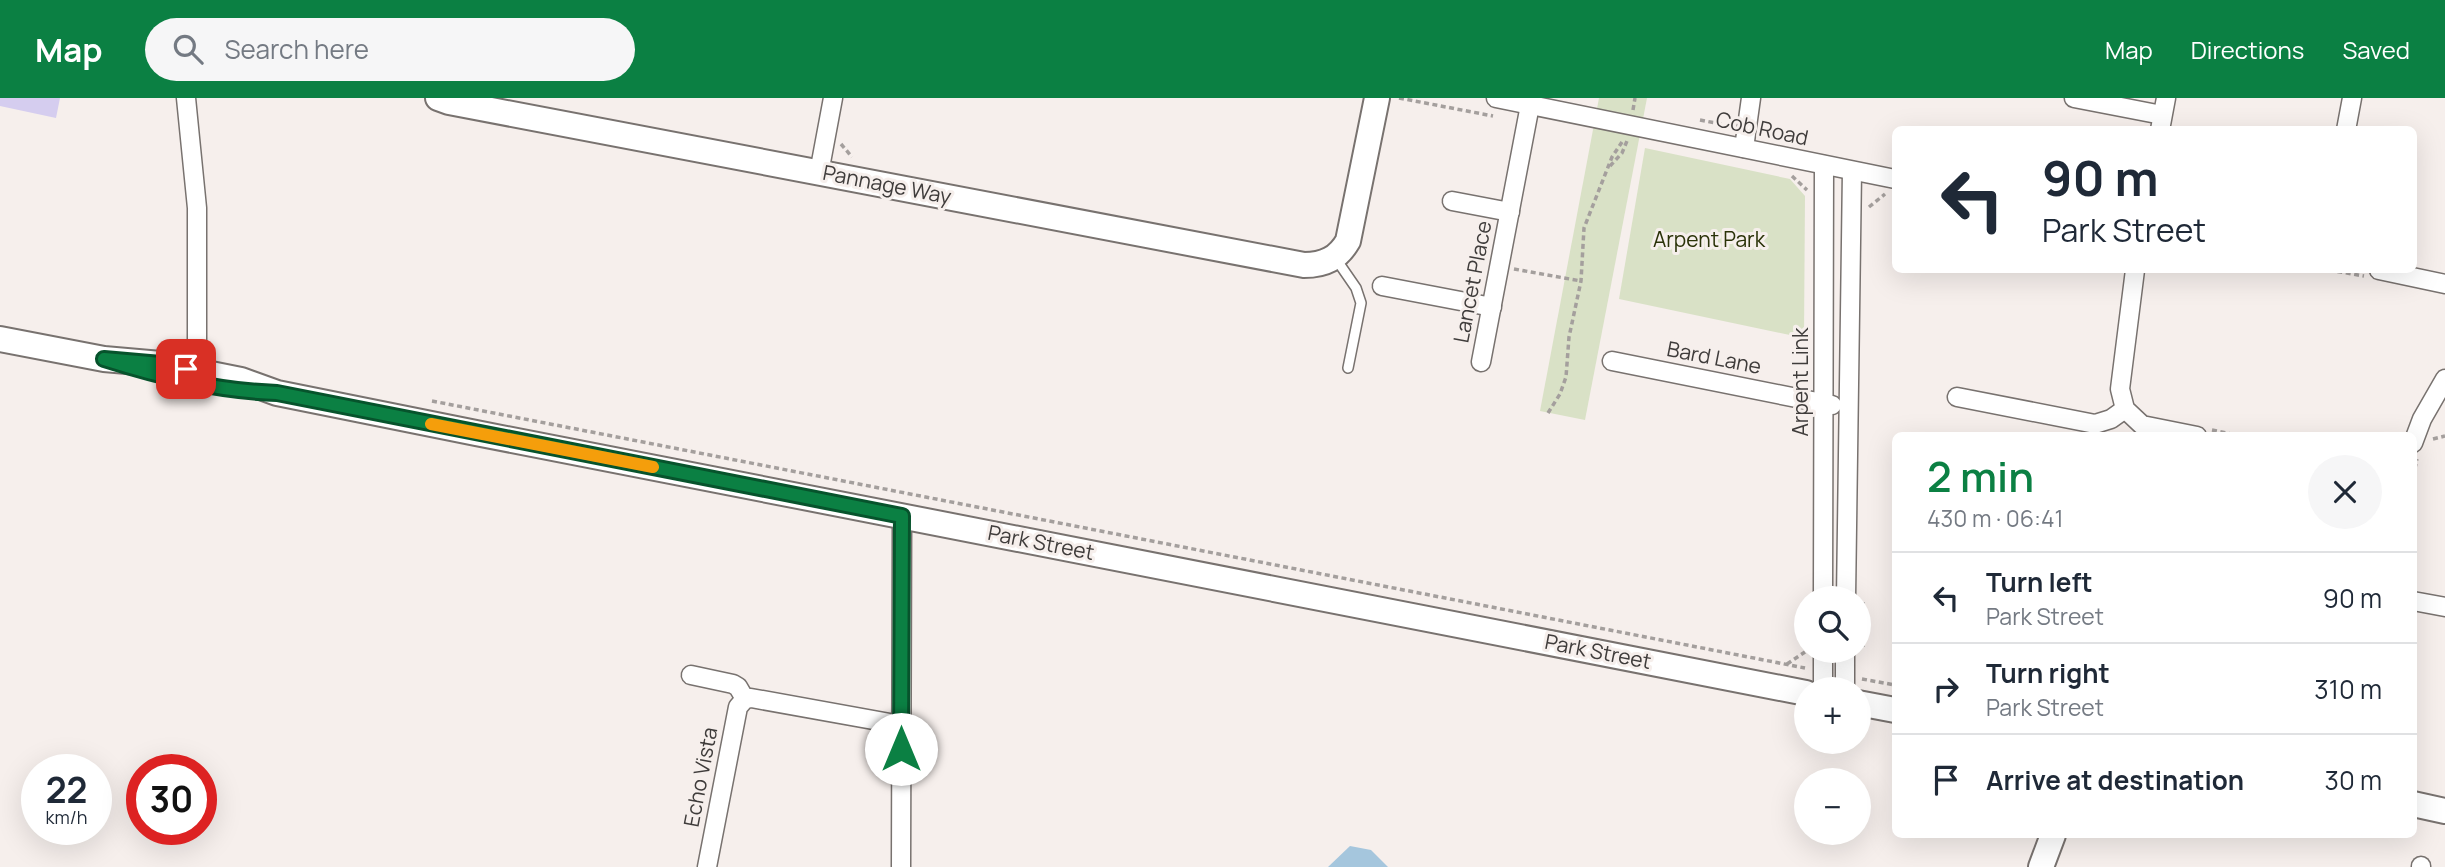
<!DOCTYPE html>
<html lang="en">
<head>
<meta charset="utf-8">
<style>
  :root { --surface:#fff; --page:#f6f6f7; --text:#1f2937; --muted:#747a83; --line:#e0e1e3; --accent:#0b8043 }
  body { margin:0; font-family:Manrope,sans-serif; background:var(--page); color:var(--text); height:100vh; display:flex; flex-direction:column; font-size:26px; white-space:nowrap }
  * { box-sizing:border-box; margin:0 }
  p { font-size:23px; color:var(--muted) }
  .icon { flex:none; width:38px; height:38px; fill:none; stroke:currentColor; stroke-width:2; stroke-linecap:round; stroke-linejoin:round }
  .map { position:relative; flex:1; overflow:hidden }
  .side { position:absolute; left:1892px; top:334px; width:525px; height:406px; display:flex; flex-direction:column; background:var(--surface); border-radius:10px; box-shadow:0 7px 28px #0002 }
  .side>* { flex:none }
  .guide { position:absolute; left:1892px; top:28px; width:525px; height:147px; border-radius:10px; box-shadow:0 7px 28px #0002; background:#fff; color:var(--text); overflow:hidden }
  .buttons { position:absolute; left:1794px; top:488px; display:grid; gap:14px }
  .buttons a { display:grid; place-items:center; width:77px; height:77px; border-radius:50%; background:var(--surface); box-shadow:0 7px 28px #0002; font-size:35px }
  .speed { position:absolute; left:21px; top:656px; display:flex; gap:14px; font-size:35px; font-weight:700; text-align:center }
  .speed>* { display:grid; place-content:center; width:91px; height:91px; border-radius:50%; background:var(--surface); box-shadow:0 7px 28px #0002; line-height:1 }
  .speed small { font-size:18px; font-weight:400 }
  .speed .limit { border:10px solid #d22; background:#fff; color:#111 }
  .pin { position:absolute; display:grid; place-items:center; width:60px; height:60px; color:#fff; margin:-30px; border-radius:14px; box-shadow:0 4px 10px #0006 }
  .me { position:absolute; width:77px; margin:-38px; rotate:0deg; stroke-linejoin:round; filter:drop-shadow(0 0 5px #0008) }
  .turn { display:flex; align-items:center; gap:24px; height:147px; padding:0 35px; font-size:32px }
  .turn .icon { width:91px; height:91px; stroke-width:2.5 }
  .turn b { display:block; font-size:49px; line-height:60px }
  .round { display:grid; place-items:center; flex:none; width:74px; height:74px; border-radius:37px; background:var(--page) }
  .summary { display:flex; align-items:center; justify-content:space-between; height:119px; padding:0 35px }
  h1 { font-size:42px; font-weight:600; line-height:52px; color:var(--accent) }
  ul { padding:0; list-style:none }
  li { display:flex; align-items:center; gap:21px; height:91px; padding:0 35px; border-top:2px solid var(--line) }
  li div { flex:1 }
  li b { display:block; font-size:26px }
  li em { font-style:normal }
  header { display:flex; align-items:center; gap:42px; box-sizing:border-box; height:98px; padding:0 35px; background:var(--accent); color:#fff }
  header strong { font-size:33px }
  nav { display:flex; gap:38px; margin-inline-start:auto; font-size:24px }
  .search { width:490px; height:63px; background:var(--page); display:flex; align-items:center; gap:18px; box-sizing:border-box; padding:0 24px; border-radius:38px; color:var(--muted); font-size:26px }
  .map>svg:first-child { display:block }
</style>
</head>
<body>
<header>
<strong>Map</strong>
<div class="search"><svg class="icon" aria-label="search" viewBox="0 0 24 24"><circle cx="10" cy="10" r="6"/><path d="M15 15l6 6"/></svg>Search here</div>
<nav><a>Map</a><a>Directions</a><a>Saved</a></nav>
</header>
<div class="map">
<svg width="2445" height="769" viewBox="0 0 2445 769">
  <rect width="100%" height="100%" fill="#f6efec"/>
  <g fill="#d9e1c6">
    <polygon points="1599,0 1647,0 1585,322 1540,313"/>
    <polygon points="1645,50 1790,81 1805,98 1804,240 1619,201"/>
  </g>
  <polygon fill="#a5c6dd" points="1350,748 1371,752 1388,769 1328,769"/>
  <polygon fill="#d5cdef" points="0,0 60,0 56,20 0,8"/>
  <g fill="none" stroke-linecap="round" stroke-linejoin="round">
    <g stroke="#78726f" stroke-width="12">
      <polyline id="lane" points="1336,161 1356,190 1361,205 1348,270"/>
    </g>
    <g stroke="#78726f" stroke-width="21">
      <g id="street">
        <polyline points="186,0 197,110 197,252 201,268 211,276"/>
        <polyline points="1496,0 1895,81"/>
        <polyline points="2074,0 2162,17"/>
        <polyline points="2160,32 2166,0"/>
        <polyline points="2346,32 2352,0"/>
        <polyline points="1744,50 1751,0"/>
        <polyline points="819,75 833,0"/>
        <polyline points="1452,103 1510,114"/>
        <polyline points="2135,172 2120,291 2125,311 2142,327 2197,338"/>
        <polyline points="2379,172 2445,186"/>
        <polyline points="1382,188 1492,209"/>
        <polyline points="1612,263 1832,307"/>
        <polyline points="1481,264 1530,7"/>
        <polyline points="1957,299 2095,326 2111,321 2125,311"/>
        <polyline points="2413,345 2422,321 2445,281"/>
        <polyline points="1823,500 1824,67"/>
        <polyline points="1846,500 1852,73"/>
        <polyline points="2413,503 2445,509"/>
        <polyline points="691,577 733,586 738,589 745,601"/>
        <polyline points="1823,592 1823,553"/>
        <polyline points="1845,592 1845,553"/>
        <polyline points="707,769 738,609 745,601 751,600 901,627"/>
        <polyline points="901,769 902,418"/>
        <polyline points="2421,769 2421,768"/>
      </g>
    </g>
    <g stroke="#78726f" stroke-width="28">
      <g id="secondary">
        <path d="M438,0L449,4L1304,167C1325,167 1338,160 1348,143L1377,0"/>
        <polyline points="0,241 104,261 161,266 241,282 277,295 476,335 1806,595"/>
        <polyline points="1858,605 1895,612"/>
        <polyline points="2413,706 2445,713"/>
        <polyline points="2041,769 2053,737"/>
      </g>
    </g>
    <g stroke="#a49f9d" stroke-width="3.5" stroke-dasharray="5 3.5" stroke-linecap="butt">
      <polyline points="1399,0 1493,18"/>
      <polyline points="1633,12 1635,0"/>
      <polyline points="1700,22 1726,27"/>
      <polyline points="841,46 852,59"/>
      <polyline points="1610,68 1622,55 1627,43"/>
      <polyline points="1792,78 1807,92"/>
      <polyline points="1869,109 1885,96"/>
      <polyline points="1514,171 1581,183"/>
      <polyline points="2329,172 2364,178"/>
      <polyline points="432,303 1805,570"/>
      <polyline points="1548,315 1560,296 1566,279 1569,239 1581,183 1584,130 1612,59 1622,44"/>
      <polyline points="2212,332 2241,338"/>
      <polyline points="2433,341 2445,338"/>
      <polyline points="2413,379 2417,361"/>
      <polyline points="1863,549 1863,504"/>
      <polyline points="1787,566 1805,554"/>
      <polyline points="1862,581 1895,587"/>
    </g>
    <use href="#lane" stroke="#fff" stroke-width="9"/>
    <use href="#street" stroke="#fff" stroke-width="18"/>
    <use href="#secondary" stroke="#fff" stroke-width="24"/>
  </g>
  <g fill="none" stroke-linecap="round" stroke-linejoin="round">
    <g stroke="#07532c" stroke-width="18">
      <path id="route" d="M186,271L161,266L104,261C161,279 217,293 277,295L902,418L901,651"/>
    </g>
    <use href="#route" stroke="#0b8043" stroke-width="12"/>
    <polyline stroke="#f59e0b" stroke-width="12" points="431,326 653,369"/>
  </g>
  <g text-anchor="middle" stroke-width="6" stroke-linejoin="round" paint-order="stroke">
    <g font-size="21" fill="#3f3c3b" stroke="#f6efec">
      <text transform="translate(1762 31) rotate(12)" y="7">Cob Road</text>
      <text transform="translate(887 87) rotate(11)" y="7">Pannage Way</text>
      <text transform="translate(1473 184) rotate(-79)" y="7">Lancet Place</text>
      <text transform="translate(1714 260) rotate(11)" y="7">Bard Lane</text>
      <text transform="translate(1801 284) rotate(-90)" y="7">Arpent Link</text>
      <text transform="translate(1041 445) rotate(11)" y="7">Park Street</text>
      <text transform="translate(1598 554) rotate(11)" y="7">Park Street</text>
      <text transform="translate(701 679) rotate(-79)" y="7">Echo Vista</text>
    </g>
    <g font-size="21" fill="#2a3208" stroke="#f6efec">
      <text x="1709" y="149">Arpent Park</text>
    </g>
  </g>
</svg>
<div class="buttons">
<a><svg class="icon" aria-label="search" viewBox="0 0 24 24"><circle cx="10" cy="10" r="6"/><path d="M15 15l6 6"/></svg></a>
<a>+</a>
<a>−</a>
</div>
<div class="speed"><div>22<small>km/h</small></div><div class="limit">30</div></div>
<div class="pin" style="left:186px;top:271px;background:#d93025"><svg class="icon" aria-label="arrive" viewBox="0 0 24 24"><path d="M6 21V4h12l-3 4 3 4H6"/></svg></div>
<svg class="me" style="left:901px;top:651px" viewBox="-20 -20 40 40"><circle r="19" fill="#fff"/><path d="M0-13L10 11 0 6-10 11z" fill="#0b8043"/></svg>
<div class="guide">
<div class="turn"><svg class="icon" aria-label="left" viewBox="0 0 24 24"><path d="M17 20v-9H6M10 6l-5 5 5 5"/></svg><div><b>90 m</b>Park Street</div></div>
</div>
<section class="side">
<div class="summary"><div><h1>2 min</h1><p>430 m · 06:41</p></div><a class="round"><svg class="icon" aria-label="close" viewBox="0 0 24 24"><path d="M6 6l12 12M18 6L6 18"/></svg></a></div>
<ul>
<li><svg class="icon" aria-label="left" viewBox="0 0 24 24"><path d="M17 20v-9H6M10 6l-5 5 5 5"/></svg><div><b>Turn left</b><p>Park Street</p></div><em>90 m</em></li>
<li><svg class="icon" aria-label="right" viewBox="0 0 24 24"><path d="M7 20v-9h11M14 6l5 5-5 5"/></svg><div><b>Turn right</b><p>Park Street</p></div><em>310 m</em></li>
<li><svg class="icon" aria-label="arrive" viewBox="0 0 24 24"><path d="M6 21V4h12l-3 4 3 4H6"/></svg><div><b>Arrive at destination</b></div><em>30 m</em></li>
</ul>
</section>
</div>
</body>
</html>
